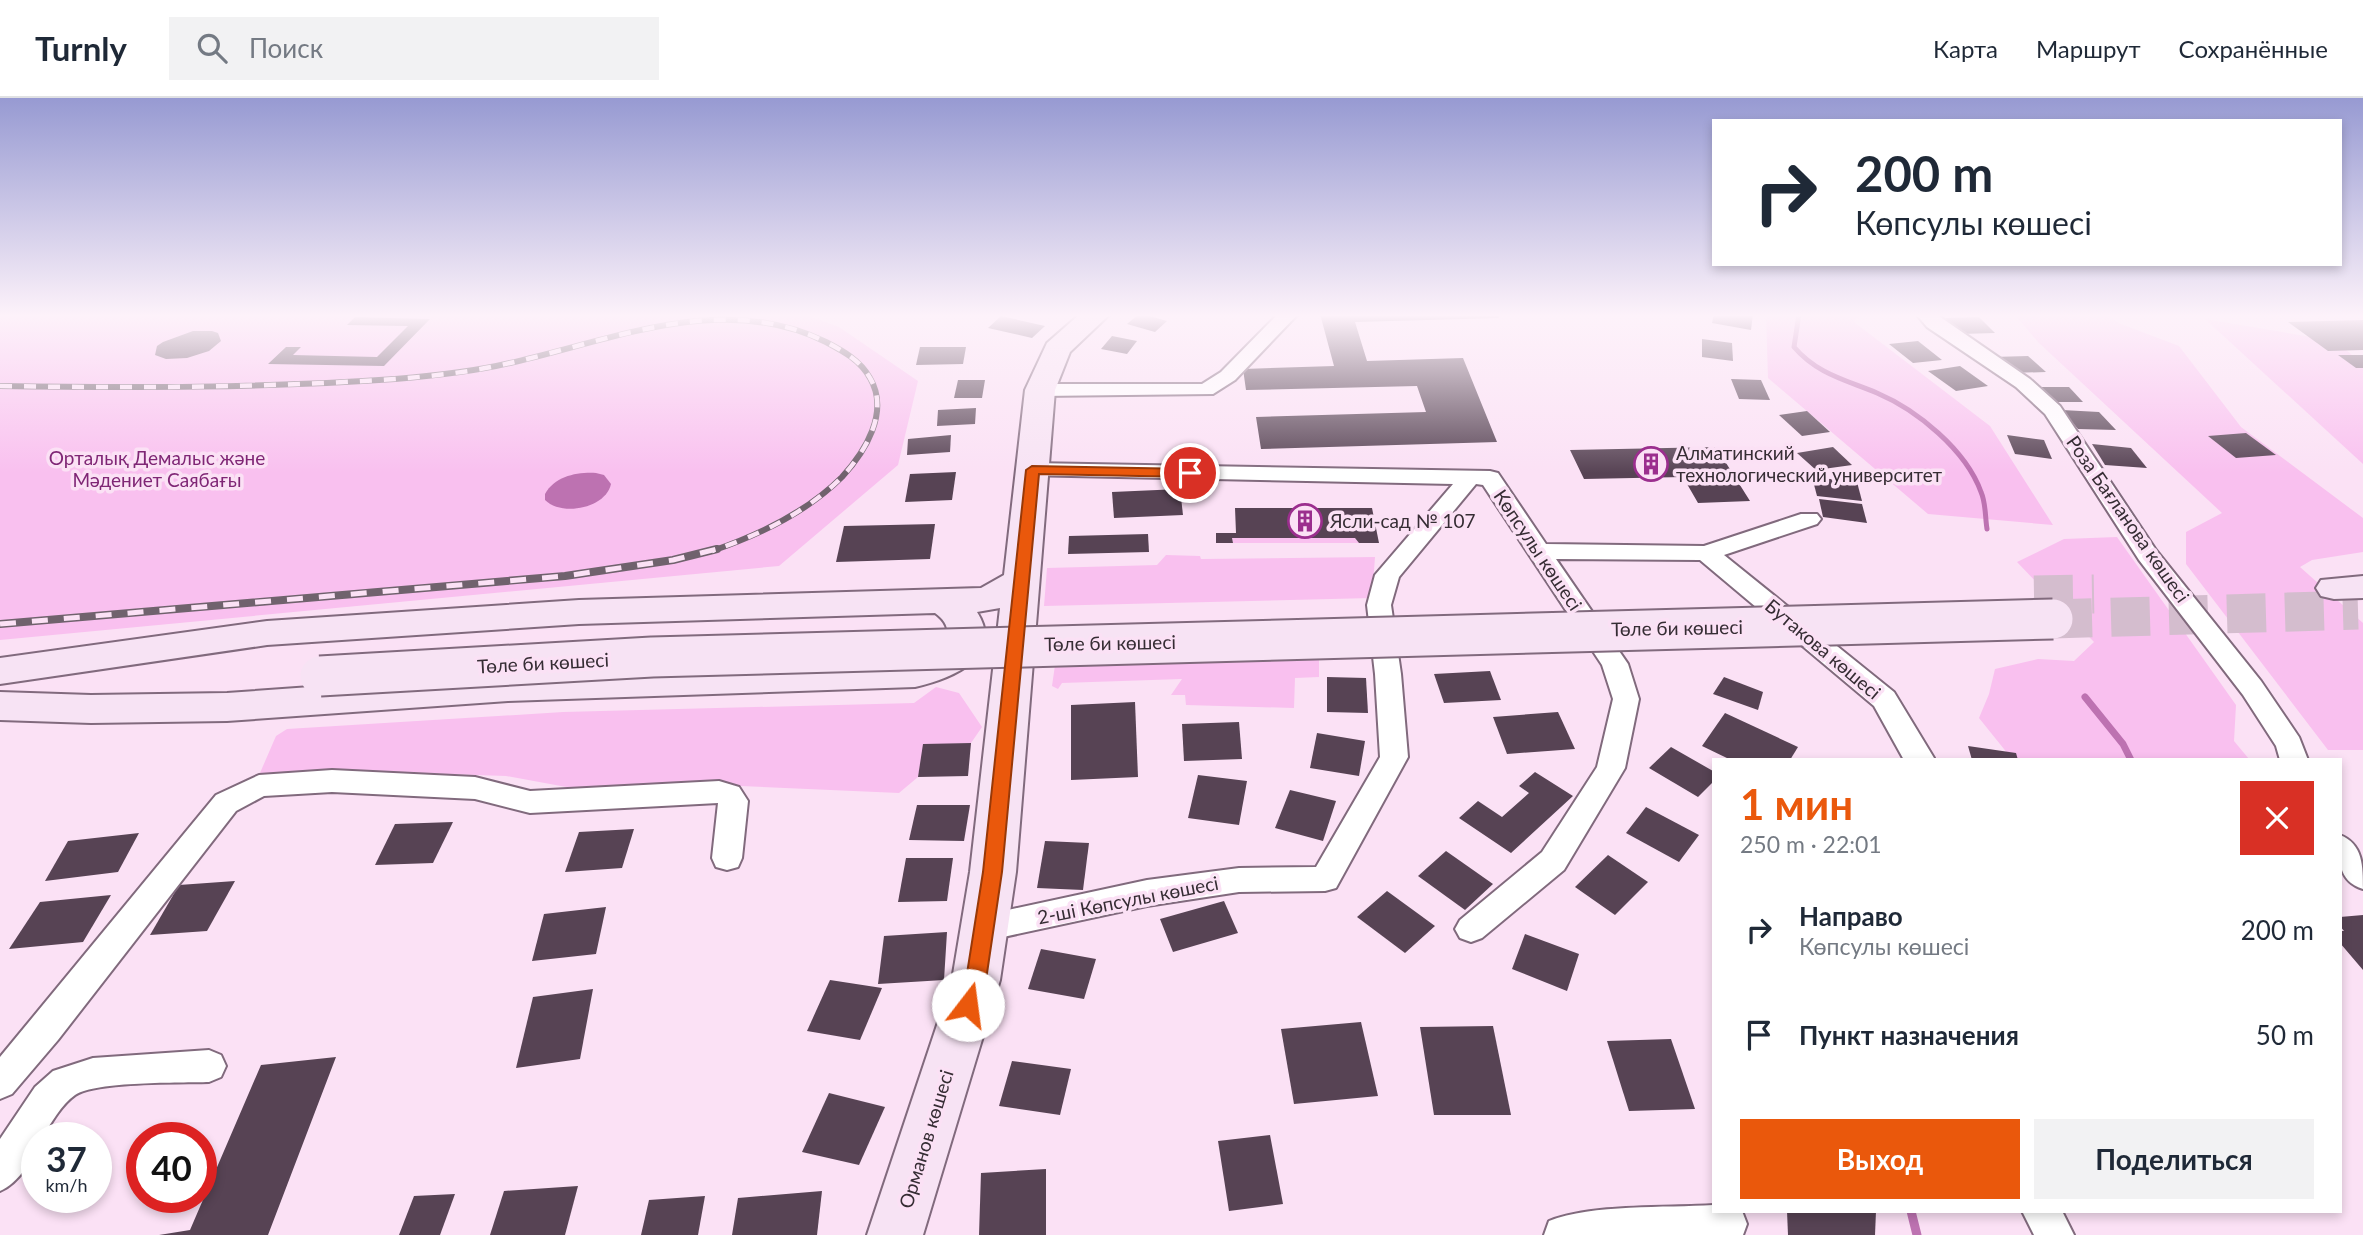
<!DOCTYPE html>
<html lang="ru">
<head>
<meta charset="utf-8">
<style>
  :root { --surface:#fff; --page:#f2f2f3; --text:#1f2937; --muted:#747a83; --line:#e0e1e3; --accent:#ea580c }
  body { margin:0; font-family:Lato,sans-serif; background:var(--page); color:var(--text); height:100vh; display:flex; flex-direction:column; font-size:26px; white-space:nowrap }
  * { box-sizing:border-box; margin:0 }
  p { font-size:23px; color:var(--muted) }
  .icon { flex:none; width:38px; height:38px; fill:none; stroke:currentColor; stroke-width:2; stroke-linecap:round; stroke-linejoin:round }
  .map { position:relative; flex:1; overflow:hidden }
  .sheet { position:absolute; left:1712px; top:660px; width:630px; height:455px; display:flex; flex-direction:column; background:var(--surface); border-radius:0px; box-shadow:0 4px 10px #0003 }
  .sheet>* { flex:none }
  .guide { position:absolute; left:1712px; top:21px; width:630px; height:147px; border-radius:0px; box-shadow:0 4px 10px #0003; background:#fff; color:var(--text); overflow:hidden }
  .speed { position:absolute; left:21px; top:1024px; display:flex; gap:14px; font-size:35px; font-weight:700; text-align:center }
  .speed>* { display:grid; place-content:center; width:91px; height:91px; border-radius:50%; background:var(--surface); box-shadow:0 4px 10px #0003; line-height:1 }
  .speed small { font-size:18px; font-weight:400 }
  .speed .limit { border:10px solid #d22; background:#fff; color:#111 }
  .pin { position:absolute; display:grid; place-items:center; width:60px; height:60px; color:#fff; margin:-30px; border:4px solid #fff; border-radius:50%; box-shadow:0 2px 7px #0007 }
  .me { position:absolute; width:77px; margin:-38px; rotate:15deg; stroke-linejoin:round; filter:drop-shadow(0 0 5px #0008) }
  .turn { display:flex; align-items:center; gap:24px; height:147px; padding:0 28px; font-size:32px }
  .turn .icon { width:91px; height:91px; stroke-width:2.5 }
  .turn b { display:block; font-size:49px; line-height:60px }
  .round { display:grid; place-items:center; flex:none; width:74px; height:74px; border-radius:0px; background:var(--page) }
  .summary { display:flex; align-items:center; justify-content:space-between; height:119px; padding:0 28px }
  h1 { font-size:42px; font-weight:700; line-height:52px; color:var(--accent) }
  .button { display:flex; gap:14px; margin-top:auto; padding:14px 28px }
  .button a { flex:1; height:80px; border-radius:0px; background:var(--accent); color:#fff; font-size:28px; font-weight:700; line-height:80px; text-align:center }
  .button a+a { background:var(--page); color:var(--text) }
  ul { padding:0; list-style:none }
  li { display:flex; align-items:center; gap:21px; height:105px; padding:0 28px }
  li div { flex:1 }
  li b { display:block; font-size:26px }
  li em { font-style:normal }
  header { display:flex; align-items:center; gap:42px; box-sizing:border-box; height:98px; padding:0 35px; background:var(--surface); border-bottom:2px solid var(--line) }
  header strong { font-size:33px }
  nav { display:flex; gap:38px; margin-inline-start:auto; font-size:24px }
  .search { width:490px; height:63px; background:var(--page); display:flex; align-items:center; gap:18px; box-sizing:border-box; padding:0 24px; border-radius:0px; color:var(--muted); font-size:26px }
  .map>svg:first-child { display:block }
</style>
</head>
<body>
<header>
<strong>Turnly</strong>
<div class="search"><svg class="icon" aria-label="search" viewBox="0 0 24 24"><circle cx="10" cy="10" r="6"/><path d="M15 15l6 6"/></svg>Поиск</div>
<nav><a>Карта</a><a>Маршрут</a><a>Сохранённые</a></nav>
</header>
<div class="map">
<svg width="2363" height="1137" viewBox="0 0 2363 1137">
  <rect width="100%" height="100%" fill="#fbe1f5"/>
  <g fill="#f9c0ef">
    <polygon points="0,216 803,216 839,229 918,283 898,367 779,468 0,542"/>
    <polygon points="1766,216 1861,216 1854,224 1990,328 2053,427 1928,416 1768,280"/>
    <polygon points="2014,216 2104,216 2121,226 2179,248 2241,329 2363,420 2363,454 2312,462 2300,469 2363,525 2363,652 2328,652 2186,466 2186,434 2222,415 2039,245"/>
    <polygon points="2205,221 2335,243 2363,266 2363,366"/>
    <polygon points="2117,439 2236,607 2234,643 2249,661 2012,661 1979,620 1989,596 1995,571 2038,561 2074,563 2094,544 2017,464 2064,441"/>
    <polygon points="1232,440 1355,440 1359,445 1233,445"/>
    <polygon points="1166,457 1200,458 1201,461 1375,459 1372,500 1044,508 1047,470 1157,467"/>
    <polygon points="1319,561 1319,579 1295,580 1294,610 1186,607 1185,597 1171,597 1182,581 1062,585 1058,591 1052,588 1055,567"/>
    <polygon points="936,589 959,595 982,629 971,645 924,647 918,679 899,695 741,688 588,693 506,678 416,675 318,674 267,677 260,675 276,638 287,631 563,614 914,605"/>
  </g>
  <path fill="#bd72b1" d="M596,375L604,377L611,386C606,410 562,419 545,402V396C555,378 577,374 596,375Z"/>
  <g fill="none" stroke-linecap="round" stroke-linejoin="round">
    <path stroke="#bd72b1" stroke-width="5" d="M1799,216L1794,249C1817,276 1846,282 1877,295C1917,312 1966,352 1981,394C1986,405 1985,419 1987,431"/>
    <polyline stroke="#bd72b1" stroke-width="7" points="2085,599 2123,646 2131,662"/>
    <polyline stroke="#bd72b1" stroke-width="9" points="1911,1113 1917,1137"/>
  </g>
  <g fill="#574354">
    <polygon points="1139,216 1143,216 1167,223 1155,234 1127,226"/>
    <polygon points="1320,216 1497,216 1499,220 1355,224 1367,263 1463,260 1497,344 1261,351 1256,319 1426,314 1417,288 1246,292 1243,271 1334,268"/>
    <polygon points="1714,216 1753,216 1751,232 1712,225"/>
    <polygon points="1001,218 1045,228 1032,240 988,230"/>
    <polygon points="355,219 430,221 384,268 268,266 286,249 301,249 293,257 377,259 408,228 347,227"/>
    <polygon points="1979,219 1995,235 1959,236 1945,220"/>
    <polygon points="2363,222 2363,252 2328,253 2288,224"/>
    <polygon points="193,233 212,233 218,235 221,243 209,253 187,260 166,261 155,257 157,248 163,244"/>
    <polygon points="1112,238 1137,243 1127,256 1101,251"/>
    <polygon points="1702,241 1732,245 1733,263 1702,259"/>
    <polygon points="1918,243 1942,262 1913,265 1889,246"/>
    <polygon points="920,249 966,249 963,266 916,267"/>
    <polygon points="2338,257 2363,257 2363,270 2356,270"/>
    <polygon points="2028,258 2046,274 2009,275 1992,259"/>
    <polygon points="1960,268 1988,288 1956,293 1928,273"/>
    <polygon points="1731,281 1761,282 1770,302 1739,301"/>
    <polygon points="958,282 985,282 982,300 954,300"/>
    <polygon points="2035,289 2069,289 2083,304 2049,304"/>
    <polygon points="976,310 975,326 937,328 938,312"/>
    <polygon points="2062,312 2099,314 2116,332 2078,331"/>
    <polygon points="1807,313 1830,334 1802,338 1779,317"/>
    <polygon points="2246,335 2276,357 2236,360 2208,338"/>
    <polygon points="951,337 950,354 907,357 908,341"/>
    <polygon points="2007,337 2044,342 2052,361 2015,356"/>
    <polygon points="2092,346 2131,350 2147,370 2105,367"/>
    <polygon points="1716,349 1750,403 1698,405 1683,379 1584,381 1570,352"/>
    <polygon points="1833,349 1852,367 1816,372 1797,355"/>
    <polygon points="956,374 952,402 905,404 910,376"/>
    <polygon points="1812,379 1857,384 1862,403 1817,398"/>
    <polygon points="1180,391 1183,417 1114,420 1112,394"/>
    <polygon points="1819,401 1862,406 1867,425 1823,419"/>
    <polygon points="1235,410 1372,410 1379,445 1359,445 1355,440 1232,440 1233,445 1216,445 1216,435 1236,435"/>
    <polygon points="935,426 930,461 836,464 844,428"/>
    <polygon points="1148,436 1149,454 1068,456 1069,438"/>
    <polygon points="1490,573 1501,602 1444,605 1434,576"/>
    <polygon points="1327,579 1366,580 1368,615 1327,614"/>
    <polygon points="1724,579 1763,594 1758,612 1713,596"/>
    <polygon points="1135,604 1138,679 1071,682 1071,607"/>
    <polygon points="1558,614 1575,651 1507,656 1493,619"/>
    <polygon points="1725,615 1798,649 1790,662 1731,662 1702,648"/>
    <polygon points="1239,624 1242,661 1184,663 1182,626"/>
    <polygon points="1317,635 1365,643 1359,678 1310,670"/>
    <polygon points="971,645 968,678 918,679 923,646"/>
    <polygon points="1968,648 2016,655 2018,662 1972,662"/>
    <polygon points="1671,649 1713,673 1713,684 1698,699 1649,670"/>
    <polygon points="1535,674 1573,698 1511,755 1459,720 1478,703 1502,719 1529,695 1519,688"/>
    <polygon points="1198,677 1247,683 1239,727 1188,720"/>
    <polygon points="1290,692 1336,703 1323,743 1275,730"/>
    <polygon points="917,707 970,707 964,743 909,742"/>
    <polygon points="1646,709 1699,737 1679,764 1626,735"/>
    <polygon points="453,724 433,765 375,767 395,726"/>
    <polygon points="634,731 622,770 565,774 579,734"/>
    <polygon points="139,735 118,774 45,783 68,743"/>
    <polygon points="1045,743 1089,745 1083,792 1037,790"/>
    <polygon points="1446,753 1493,786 1465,812 1418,778"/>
    <polygon points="1608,757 1648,784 1615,817 1575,789"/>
    <polygon points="906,760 953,760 947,803 898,804"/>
    <polygon points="235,783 207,833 150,837 179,787"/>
    <polygon points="1387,793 1435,828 1405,855 1357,819"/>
    <polygon points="111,797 83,844 9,851 40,804"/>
    <polygon points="1224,803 1238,835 1173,854 1160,821"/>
    <polygon points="606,809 596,856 532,863 544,816"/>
    <polygon points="2363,817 2363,872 2340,845 2340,833 2344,833 2340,828 2340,819"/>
    <polygon points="947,834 944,882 878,886 884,838"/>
    <polygon points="1525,836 1579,856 1567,893 1512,871"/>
    <polygon points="1041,851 1096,861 1084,901 1028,891"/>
    <polygon points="830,882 882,890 860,942 807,933"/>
    <polygon points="593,891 580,961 516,970 533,899"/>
    <polygon points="1361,924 1378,998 1294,1006 1281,931"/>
    <polygon points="1493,928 1511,1017 1434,1017 1420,929"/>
    <polygon points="1671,941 1695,1011 1629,1013 1607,943"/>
    <polygon points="336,959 268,1137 159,1137 190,1132 261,967"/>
    <polygon points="1012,963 1071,971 1060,1017 999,1008"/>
    <polygon points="829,995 885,1009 859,1067 802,1054"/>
    <polygon points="1270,1037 1283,1106 1229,1113 1218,1043"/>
    <polygon points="1046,1071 1046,1137 979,1137 981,1075"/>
    <polygon points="578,1088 565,1137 490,1137 504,1093"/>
    <polygon points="822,1093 817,1137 732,1137 738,1100"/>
    <polygon points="455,1096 440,1137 399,1137 414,1098"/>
    <polygon points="705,1098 698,1137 641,1137 649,1102"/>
    <polygon points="1787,1113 1876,1113 1875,1137 1788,1137"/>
  </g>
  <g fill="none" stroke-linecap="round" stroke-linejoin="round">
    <g stroke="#d4bdce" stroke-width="39" stroke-dasharray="39 19" stroke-linecap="butt">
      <polyline points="2034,497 2094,496"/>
      <polyline points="2053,521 2358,512"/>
    </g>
    <g stroke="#816a7d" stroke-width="4">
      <g id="street">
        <polygon points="1278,216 1298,216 1235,282 1213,296 1040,298 1033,296 1030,292 1033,288 1040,286 1202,286 1221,274"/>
        <polygon points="1916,216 1936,216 2030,281 2060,308 2156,452 2261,583 2299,639 2308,662 2280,662 2276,648 2243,597 2139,462 2045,316 2016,289 1927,229"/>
        <polygon points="1032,365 1490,373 1498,375 1546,446 1704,448 1801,416 1817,416 1821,421 1817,426 1724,457 1894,594 1934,660 1904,662 1874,608 1700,462 1556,461 1628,566 1639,601 1625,670 1564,772 1482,840 1471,844 1460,840 1455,831 1460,822 1542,754 1597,669 1613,601 1602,567 1483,387 1476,386 1399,479 1391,507 1401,576 1408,659 1336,790 1325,793 1239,794 1147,808 985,843 974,839 969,830 974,821 985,817 1147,782 1239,770 1316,769 1380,659 1375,576 1367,507 1375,477 1453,386 1024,377 1021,372 1024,367"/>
        <polygon points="332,672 475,679 530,693 719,683 739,689 748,703 742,760 738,769 727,772 716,769 712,760 718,705 530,715 475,701 332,694 264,698 236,713 58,942 12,996 0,1001 0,959 216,697 259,677"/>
        <path d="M2340,737C2363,746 2363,768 2363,791C2337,783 2339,760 2340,737Z"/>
        <path d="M209,952L221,957L226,968L221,979L209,984C181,985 96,983 75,997C61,1007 51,1025 42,1040H37C37,1059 17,1086 0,1093V1041L35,989L53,973L93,960Z"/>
        <path d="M1713,1107V1113H1742L1747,1126L1743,1137H1544L1549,1123C1592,1106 1666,1110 1713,1107Z"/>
        <polygon points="2022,1113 2062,1113 2074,1137 2034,1137"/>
      </g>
    </g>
    <g stroke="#816a7d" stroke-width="4">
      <g id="secondary">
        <path d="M1080,216H1110L1070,254L1055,292L1016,774L1000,882L923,1137H867L952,882L970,774L1000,510L977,514C1006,560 950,581 915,589L508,603L227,623L91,625L0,622V594L91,597L227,595L508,575L915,563L934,556L946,545C950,531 946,523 935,515L579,526L267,547L0,586V560L267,523L579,502L981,490L1004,477L1025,292L1047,245Z"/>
        <polygon points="2363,478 2363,500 2334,501 2321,498 2316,490 2321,482"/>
      </g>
    </g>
    <use href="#street" fill="#fff" fill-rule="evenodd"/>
    <use href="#secondary" fill="#f7e3f4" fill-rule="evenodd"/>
    <g stroke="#70626d" stroke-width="6">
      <path id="rail-far1" d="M0,288C132,290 263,290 395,281C433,278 472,274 510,265C613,242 723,193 826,244C843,253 860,262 870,280C890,314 865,354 842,379C806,415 759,437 712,453"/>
    </g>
    <g stroke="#70626d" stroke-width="8">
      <polyline id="rail" points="0,526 565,478 673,462 717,451"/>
    </g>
    <use href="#rail-far1" stroke="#fbe1f5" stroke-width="4.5" stroke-dasharray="12" stroke-linecap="butt"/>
    <use href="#rail" stroke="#fbe1f5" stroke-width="5" stroke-dasharray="16" stroke-linecap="butt"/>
    <g stroke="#816a7d" stroke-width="43" stroke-linecap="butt">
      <polyline id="secondary-bridge" points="320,578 652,559 2053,521"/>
    </g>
    <use href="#secondary-bridge" stroke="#f7e3f4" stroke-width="39"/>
  </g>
  <linearGradient id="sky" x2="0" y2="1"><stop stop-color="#979ad2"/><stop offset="0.58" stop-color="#fdf2fa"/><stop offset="1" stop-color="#fdf2fa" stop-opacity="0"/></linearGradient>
  <rect width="2363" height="375" fill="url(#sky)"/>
  <polygon fill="#ea580c" stroke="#983908" stroke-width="2" points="1032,368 1190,371 1197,375 1190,379 1039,376 1002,774 986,882 975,913 968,916 961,913 958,907 966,882 983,774 1026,372"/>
  <defs>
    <g id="building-ring" transform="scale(1.75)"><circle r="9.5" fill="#fbe1f5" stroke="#9b2e8e" stroke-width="1.5"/><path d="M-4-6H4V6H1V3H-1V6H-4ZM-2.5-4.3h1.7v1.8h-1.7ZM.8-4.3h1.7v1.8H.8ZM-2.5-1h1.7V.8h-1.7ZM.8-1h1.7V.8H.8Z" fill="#9b2e8e"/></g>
  </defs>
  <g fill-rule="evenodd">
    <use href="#building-ring" x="1651" y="366"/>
    <use href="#building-ring" x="1305" y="423"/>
  </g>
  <g text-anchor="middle" stroke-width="7" stroke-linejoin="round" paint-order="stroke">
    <g font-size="19" fill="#362d34" stroke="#fbe1f5" text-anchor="start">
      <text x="1676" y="362">Алматинский<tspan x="1676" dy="22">технологический университет</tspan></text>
      <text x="1330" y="430">Ясли-сад № 107</text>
    </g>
    <g font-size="19" fill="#7f2675" stroke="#fbe1f5">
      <text x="157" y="367">Орталық Демалыс және<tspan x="157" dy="22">Мәдениет Саябағы</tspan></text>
    </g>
    <g font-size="19" fill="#362d34" stroke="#fbe1f5">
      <text transform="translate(2128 421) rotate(55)" y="7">Роза Бағланова көшесі</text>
      <text transform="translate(1538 452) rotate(56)" y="7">Көпсулы көшесі</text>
      <text transform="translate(1677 530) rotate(-1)" y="7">Төле би көшесі</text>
      <text transform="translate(1110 545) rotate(-1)" y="7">Төле би көшесі</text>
      <text transform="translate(1823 551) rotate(40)" y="7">Бутакова көшесі</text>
      <text transform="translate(543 565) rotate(-3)" y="7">Төле би көшесі</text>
      <text transform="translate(1128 802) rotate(-11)" y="7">2-ші Көпсулы көшесі</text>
      <text transform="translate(926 1041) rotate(-73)" y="7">Орманов көшесі</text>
    </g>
  </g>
</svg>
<div class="speed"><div>37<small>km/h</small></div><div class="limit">40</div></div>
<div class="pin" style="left:1190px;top:375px;background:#d93025"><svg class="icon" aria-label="arrive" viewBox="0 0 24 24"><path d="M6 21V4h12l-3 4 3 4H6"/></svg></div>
<svg class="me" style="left:968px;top:907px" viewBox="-20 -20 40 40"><circle r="19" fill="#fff"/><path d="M0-13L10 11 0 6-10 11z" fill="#ea580c"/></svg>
<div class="guide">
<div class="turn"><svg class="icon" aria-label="right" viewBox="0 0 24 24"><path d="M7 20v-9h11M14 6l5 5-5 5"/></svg><div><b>200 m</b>Көпсулы көшесі</div></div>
</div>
<section class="sheet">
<div class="summary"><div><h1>1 мин</h1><p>250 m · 22:01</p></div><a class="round" style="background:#d93025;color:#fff"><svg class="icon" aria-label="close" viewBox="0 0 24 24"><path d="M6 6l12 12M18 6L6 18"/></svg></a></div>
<ul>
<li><svg class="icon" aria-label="right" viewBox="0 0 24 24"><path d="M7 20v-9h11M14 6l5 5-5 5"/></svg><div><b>Направо</b><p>Көпсулы көшесі</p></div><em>200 m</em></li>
<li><svg class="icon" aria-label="arrive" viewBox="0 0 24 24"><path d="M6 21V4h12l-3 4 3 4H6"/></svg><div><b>Пункт назначения</b></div><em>50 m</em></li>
</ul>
<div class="button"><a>Выход</a><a>Поделиться</a></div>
</section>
</div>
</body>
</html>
